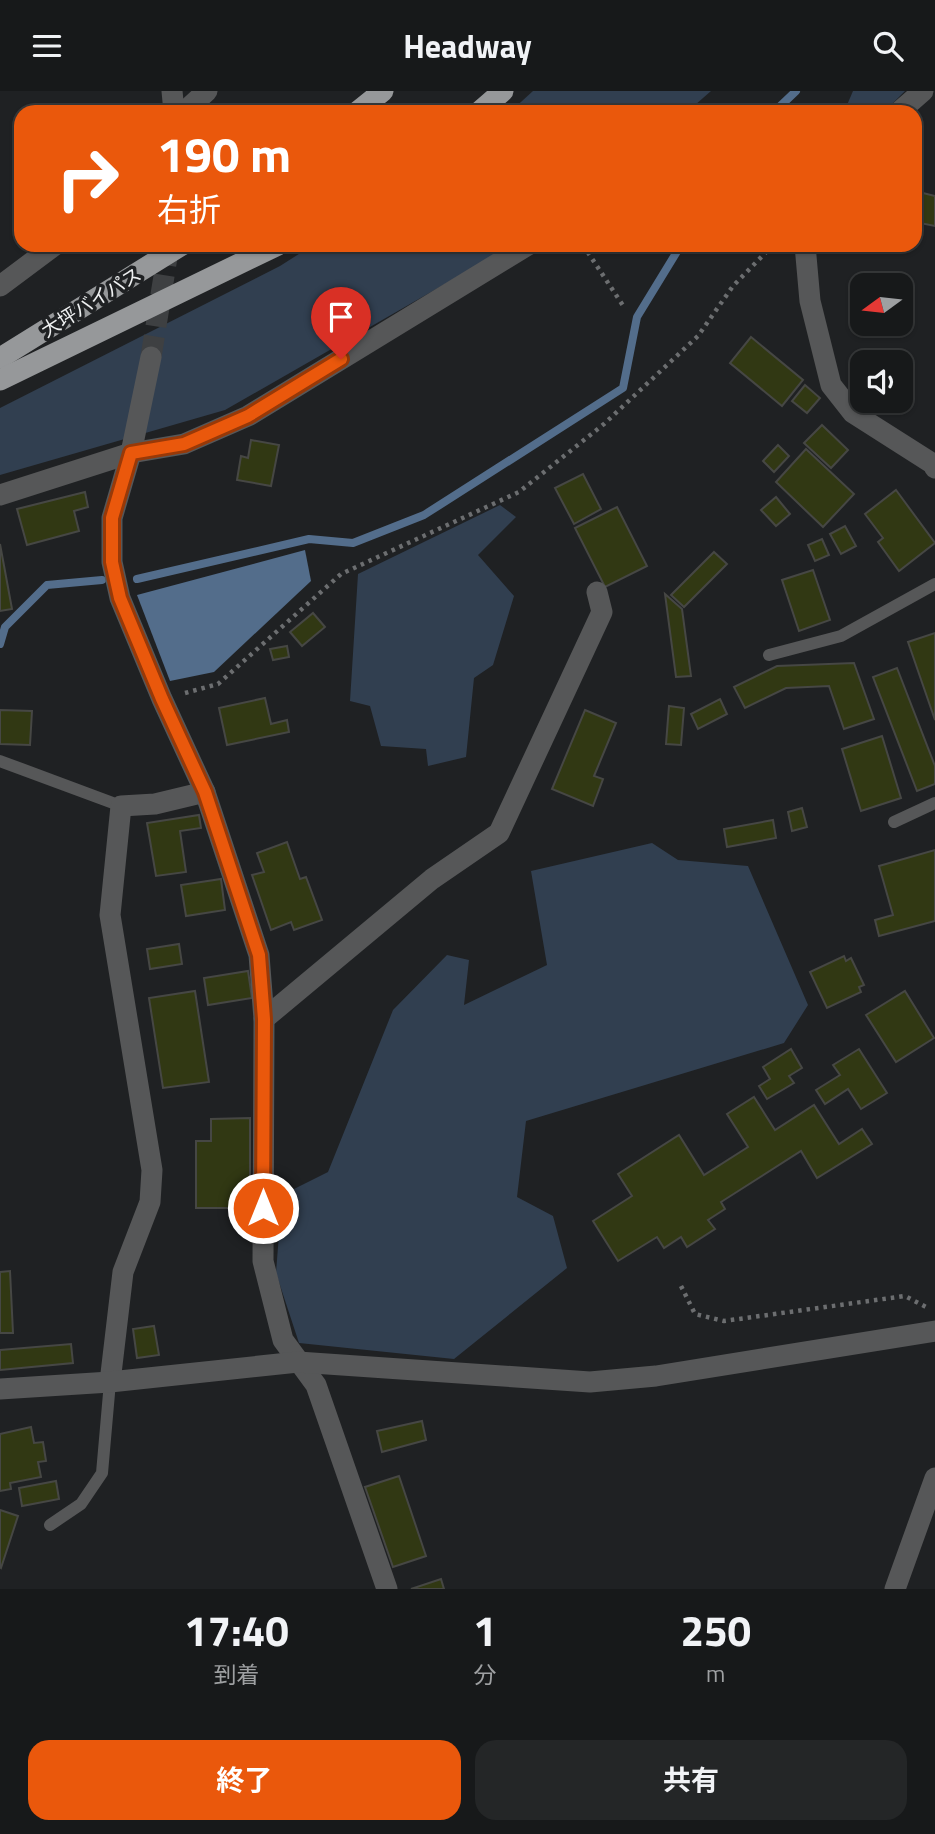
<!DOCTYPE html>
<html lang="ja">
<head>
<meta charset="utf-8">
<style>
  :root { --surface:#17191a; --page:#242627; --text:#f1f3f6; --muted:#9ea0a2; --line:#363839; --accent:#ea580c }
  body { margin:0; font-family:"Titillium Web","Noto Sans JP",sans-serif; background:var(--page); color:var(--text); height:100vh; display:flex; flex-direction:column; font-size:26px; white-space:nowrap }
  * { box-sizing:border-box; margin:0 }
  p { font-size:23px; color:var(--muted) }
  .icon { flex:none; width:38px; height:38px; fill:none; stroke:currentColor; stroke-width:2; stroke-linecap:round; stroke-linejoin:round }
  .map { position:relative; height:1498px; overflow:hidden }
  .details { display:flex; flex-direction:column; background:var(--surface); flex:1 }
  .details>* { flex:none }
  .banner { position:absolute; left:14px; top:14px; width:908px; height:147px; border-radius:21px; box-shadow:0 2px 5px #0004,0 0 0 2px var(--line); background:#ea580c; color:#fff; overflow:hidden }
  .needle { width:46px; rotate:255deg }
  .controls { position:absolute; left:850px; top:182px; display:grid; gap:14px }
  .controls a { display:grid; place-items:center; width:63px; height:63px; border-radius:14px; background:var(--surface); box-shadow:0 2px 5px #0004,0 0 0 2px var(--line); font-size:35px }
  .pin { position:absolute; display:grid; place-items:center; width:60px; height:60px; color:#fff; margin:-72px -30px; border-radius:50% 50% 50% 0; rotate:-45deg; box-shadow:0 0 7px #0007 }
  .pin .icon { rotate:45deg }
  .me { position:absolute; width:77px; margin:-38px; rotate:0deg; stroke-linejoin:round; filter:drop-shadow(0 0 5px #0008) }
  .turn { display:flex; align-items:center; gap:24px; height:147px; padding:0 28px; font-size:32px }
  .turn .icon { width:91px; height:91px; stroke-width:2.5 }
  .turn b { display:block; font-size:49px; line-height:60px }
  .eta { display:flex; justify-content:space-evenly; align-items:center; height:119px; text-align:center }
  .eta b { font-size:42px; font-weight:700; line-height:49px }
  .action { display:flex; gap:14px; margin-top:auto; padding:14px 28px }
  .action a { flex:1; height:80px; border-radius:21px; background:var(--accent); color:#fff; font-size:28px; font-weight:700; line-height:80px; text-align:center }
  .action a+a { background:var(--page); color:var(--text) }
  header { display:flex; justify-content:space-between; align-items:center; height:91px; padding:0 28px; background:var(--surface); font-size:32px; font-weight:700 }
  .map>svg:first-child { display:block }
</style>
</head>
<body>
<header><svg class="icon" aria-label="menu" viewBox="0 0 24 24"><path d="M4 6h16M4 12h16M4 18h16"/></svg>Headway<svg class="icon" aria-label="search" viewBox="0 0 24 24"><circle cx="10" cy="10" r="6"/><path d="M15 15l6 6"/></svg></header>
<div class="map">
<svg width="935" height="1498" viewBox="0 0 935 1498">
  <rect width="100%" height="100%" fill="#1f2123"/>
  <g fill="#313f50">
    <polygon points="533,0 711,0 687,21 510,21"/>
    <polygon points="853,0 905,0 884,21 844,21"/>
    <polygon points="313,154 513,154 225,319 0,384 0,317 280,175"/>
    <polygon points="500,414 516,426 478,464 514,505 493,574 474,587 466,666 428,675 426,658 381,655 370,615 350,610 358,483"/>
    <polygon points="652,752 678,769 748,775 808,914 784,952 526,1030 517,1106 553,1125 567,1177 454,1268 299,1252 276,1182 282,1104 328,1081 393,919 447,864 469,869 464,914 547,874 531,780"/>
  </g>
  <polygon fill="#536d8b" points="305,459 311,490 214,581 170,590 137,504"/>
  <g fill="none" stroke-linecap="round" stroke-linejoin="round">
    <g stroke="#536d8b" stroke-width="8">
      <polyline points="774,21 796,0"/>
      <polyline points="137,488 309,448 353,452 424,424 623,297 637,226 681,154"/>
      <polyline points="0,553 5,536 47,494 102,489"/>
    </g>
  </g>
  <g fill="#313813" stroke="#464744" stroke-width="2">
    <polygon points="915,100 935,105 935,135 915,131"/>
    <polygon points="751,246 803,289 782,315 730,272"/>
    <polygon points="805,294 820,307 807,322 792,310"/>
    <polygon points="822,334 848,359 831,377 804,352"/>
    <polygon points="251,349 279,354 271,395 237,389 241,365 248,367"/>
    <polygon points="778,354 789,365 774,381 763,370"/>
    <polygon points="806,358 854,403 823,436 776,391"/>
    <polygon points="583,383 601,418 574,433 555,397"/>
    <polygon points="896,399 935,452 899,480 878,451 883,447 865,423"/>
    <polygon points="85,401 88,416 74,420 79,440 27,454 17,418"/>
    <polygon points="776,406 790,423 776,435 761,419"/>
    <polygon points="617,416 647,475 605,496 575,437"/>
    <polygon points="845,435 856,455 841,463 830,443"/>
    <polygon points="822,448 829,464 815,470 808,454"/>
    <polygon points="0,453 12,518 0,520"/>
    <polygon points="714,461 727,473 684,516 671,504"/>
    <polygon points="813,479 830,529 799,540 782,489"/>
    <polygon points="665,503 682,518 691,585 676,586"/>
    <polygon points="313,522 325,536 302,555 290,541"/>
    <polygon points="935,542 935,629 908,551"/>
    <polygon points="287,555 289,566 273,569 270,558"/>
    <polygon points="854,572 874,628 844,638 829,595 786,597 745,617 734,596 777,575"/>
    <polygon points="897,577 935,675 935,693 917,700 873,586"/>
    <polygon points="265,607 271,633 287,629 289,641 227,654 219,617"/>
    <polygon points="720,608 727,623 698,638 691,623"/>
    <polygon points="669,615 684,617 681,654 666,653"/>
    <polygon points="0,619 32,620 30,654 0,653"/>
    <polygon points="585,619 616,632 594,685 603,688 593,715 552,698"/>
    <polygon points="882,645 901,707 861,720 842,658"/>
    <polygon points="802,717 807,736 792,740 788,721"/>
    <polygon points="199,724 201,737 180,740 186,781 156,785 147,732"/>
    <polygon points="773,729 776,747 727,756 724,738"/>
    <polygon points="287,751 300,788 306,786 322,829 294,839 291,831 271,839 252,784 264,781 257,762"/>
    <polygon points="935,759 935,830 879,845 875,829 893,824 879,775"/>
    <polygon points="221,788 225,819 186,825 181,794"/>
    <polygon points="179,853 182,873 150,878 147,858"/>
    <polygon points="844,865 846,870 851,867 864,894 859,896 861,901 827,917 810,881"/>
    <polygon points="248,880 252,907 208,914 204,887"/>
    <polygon points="195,900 209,991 163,997 149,907"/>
    <polygon points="905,900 934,947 896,971 866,924"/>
    <polygon points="791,958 802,977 789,985 794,992 767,1008 759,995 770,988 763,976"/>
    <polygon points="859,958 887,1002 861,1018 848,998 825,1013 816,999 840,984 833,974"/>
    <polygon points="754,1006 775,1039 814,1014 839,1053 862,1038 872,1053 817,1087 801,1060 721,1111 725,1118 708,1129 715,1138 687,1156 681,1146 664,1157 657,1146 618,1170 593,1130 632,1105 618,1083 679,1044 704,1084 748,1056 727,1023"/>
    <polygon points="250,1027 250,1117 196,1117 196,1050 211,1050 211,1028"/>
    <polygon points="10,1180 13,1242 0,1242 0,1181"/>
    <polygon points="154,1235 159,1264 137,1267 133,1238"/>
    <polygon points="71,1253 73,1272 0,1279 0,1259"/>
    <polygon points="422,1330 426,1349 382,1361 377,1340"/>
    <polygon points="31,1336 34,1352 43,1351 46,1370 38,1371 41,1386 10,1392 11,1398 0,1400 0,1343"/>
    <polygon points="399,1385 426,1465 393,1476 365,1396"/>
    <polygon points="56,1390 59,1408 22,1415 19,1397"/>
    <polygon points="0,1419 18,1425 1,1477 0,1476"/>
    <polygon points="441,1488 444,1498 411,1498"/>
  </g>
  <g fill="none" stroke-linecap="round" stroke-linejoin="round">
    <polyline stroke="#3e4042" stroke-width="21" stroke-dasharray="21 10" stroke-linecap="butt" points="151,266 169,154"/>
    <g stroke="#6c6e70" stroke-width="4.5" stroke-dasharray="3.5 5" stroke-linecap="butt">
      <polyline points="583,154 624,216"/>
      <polyline points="185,602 218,593 341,483 519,401 604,333 698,245 733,195 773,154"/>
      <polyline points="681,1195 695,1223 724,1230 905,1205 926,1216 925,1218"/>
    </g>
    <g stroke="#565758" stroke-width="12">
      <polyline points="769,564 841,545 935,493"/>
      <polyline points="0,670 121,715"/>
      <polyline points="894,731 935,712"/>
      <polyline points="50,1434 81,1413 102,1382 110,1291"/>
    </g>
    <g stroke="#565758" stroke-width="21">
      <polyline points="172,0 174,21"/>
      <polyline points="184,21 207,0"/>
      <polyline points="899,21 923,0"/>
      <polyline points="805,154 810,210 831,294 853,322 933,373 935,377"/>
      <polyline points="0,195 55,154"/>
      <polyline points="151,266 131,362 112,427 112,471 120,507 162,608 205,701 259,864 264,928 263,1170 283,1249 316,1294 387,1498"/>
      <polyline points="0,404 131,362 184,353 248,325 528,154"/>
      <polyline points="264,928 432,788 499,742 602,521 597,501"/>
      <polyline points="110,1291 123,1181 150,1111 152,1079 110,824 121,715 155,713 205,701"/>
      <polyline points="0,1298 110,1291 298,1271 590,1291 656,1285 935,1240"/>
    </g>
    <polyline stroke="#565758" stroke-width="21" points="895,1498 935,1387"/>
    <g stroke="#96989a" stroke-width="21">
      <polyline points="357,21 383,0"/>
      <polyline points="479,21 503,0"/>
      <polyline points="0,267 182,154"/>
      <polyline points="0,289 278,154"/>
    </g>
  </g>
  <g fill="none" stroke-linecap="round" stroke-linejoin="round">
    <g stroke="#983908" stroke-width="18">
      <polyline id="route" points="263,1117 264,928 259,864 205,701 162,608 120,507 112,471 112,427 131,362 184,353 248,325 341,268"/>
    </g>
    <use href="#route" stroke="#ea580c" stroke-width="12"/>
  </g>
  <g text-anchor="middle" stroke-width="7" stroke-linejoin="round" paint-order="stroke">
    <g font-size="19" fill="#eff1f2" stroke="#1f2123">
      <text transform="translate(91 211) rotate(-32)" y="7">大坪バイパス</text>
    </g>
  </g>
</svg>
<div class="controls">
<a><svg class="needle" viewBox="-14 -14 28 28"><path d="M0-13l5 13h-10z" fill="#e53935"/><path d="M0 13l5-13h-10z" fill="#9ea0a2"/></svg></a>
<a><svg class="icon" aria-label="sound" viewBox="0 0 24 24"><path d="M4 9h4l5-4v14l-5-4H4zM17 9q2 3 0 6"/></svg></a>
</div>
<div class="pin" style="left:341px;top:268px;background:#d93025"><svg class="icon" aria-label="arrive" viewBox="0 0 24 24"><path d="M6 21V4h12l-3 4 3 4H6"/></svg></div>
<svg class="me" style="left:263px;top:1117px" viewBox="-20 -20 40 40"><circle r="17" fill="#ea580c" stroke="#fff" stroke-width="3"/><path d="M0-11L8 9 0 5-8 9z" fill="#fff"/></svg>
<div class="banner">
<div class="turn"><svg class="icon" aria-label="right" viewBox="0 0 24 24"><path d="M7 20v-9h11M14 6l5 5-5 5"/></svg><div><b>190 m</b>右折</div></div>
</div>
</div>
<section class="details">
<div class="eta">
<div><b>17:40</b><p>到着</p></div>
<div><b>1</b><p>分</p></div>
<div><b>250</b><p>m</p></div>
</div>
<div class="action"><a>終了</a><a>共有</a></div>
</section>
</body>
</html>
